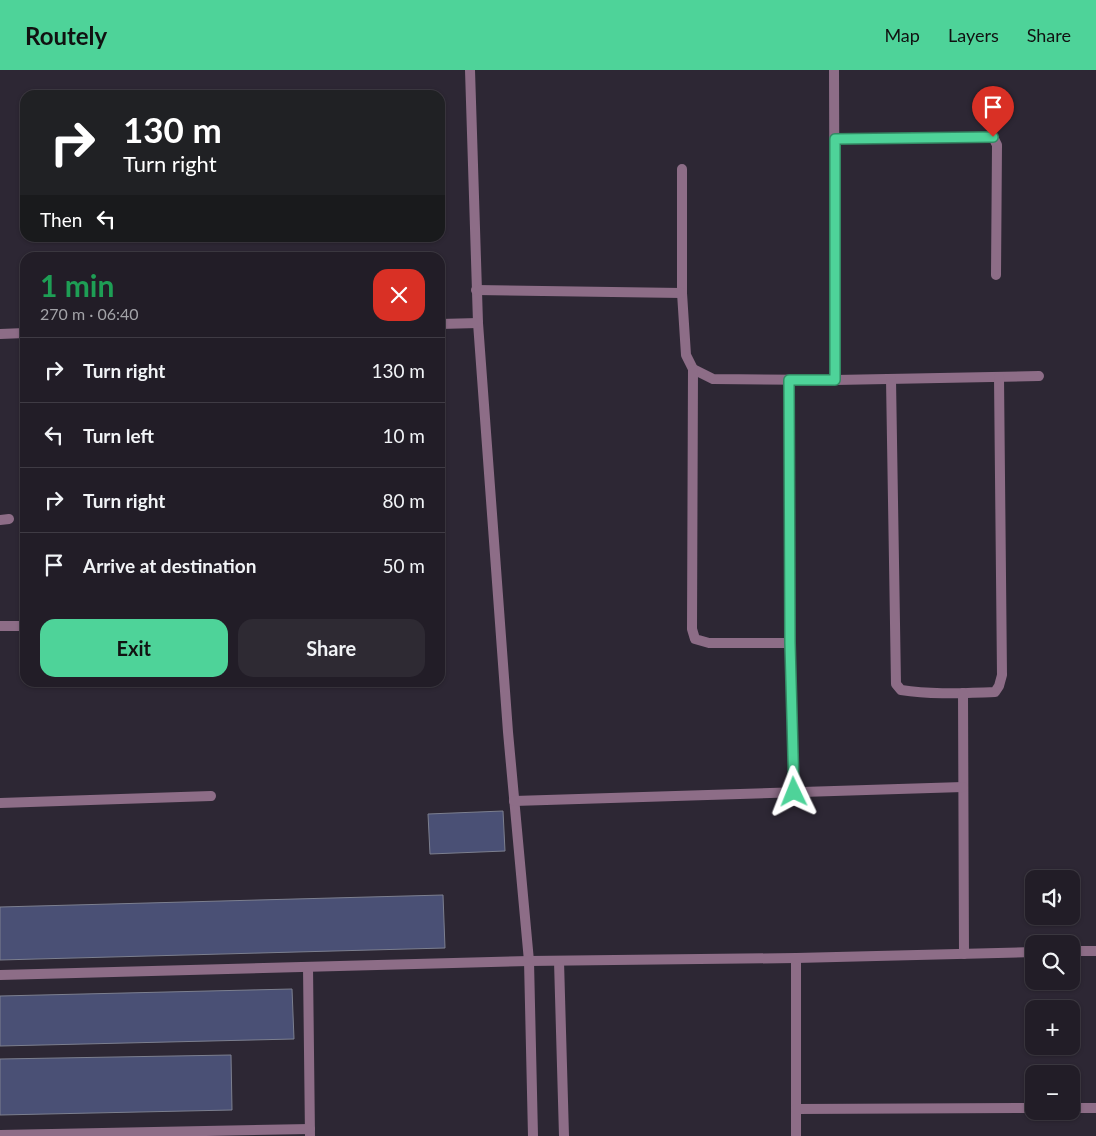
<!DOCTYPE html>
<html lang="en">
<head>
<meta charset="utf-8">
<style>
  :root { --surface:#221d27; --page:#2e2a33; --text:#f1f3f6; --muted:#a2a2a7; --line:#3f3b44; --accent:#4ed399 }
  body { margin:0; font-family:Lato,sans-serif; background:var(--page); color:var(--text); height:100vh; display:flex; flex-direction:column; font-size:19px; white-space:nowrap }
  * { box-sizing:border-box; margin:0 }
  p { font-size:16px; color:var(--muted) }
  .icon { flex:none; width:28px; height:28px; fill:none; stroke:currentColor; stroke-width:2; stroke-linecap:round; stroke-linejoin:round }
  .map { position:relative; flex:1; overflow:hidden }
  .sheet { position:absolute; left:20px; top:182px; width:425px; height:435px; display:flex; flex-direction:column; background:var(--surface); border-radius:15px; box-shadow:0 1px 4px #0004,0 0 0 1px var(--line) }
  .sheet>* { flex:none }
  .guide { position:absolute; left:20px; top:20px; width:425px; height:152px; border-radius:15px; box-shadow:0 1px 4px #0004,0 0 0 1px var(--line); background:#202124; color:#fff; overflow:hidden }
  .buttons { position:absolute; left:1025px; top:800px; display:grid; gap:10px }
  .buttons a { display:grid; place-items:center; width:55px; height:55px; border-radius:10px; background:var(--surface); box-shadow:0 1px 4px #0004,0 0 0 1px var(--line); font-size:25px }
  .pin { position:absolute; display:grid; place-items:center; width:42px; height:42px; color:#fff; margin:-51px -21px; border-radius:50% 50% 50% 0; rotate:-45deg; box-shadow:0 0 5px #0007 }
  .pin .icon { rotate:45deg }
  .me { position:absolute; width:55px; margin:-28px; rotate:358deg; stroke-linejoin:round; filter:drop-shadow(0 0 4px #0008) }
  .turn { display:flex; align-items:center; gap:18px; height:105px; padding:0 20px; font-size:22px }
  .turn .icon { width:65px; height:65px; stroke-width:2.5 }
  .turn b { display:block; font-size:35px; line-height:42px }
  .then { display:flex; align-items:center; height:48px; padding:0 20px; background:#0003; gap:10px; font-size:19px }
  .round { display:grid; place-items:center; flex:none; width:52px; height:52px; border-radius:15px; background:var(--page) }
  .summary { display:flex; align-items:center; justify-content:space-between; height:85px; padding:0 20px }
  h1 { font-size:30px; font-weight:700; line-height:38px; color:#1e9e55 }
  .button { display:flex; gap:10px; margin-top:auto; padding:10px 20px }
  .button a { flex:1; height:58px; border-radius:15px; background:var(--accent); color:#111; font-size:20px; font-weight:700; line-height:58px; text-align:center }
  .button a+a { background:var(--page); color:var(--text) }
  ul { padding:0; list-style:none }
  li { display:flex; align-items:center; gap:15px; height:65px; padding:0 20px; border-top:1px solid var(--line) }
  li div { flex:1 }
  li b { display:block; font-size:19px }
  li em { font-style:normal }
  header { display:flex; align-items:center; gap:30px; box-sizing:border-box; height:70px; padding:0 25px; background:var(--accent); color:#111 }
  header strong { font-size:24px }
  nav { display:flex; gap:28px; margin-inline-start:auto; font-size:18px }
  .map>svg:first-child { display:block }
</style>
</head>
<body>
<header>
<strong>Routely</strong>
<nav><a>Map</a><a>Layers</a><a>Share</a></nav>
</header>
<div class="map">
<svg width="1096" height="1066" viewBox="0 0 1096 1066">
  <rect width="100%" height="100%" fill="#2d2734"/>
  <g fill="#4a5075" stroke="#7c7f8f">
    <polygon points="503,741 505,781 430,784 428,744"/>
    <polygon points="443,825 445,878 0,890 0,837"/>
    <polygon points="292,919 294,969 0,976 0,926"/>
    <polygon points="231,985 232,1040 0,1045 0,989"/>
  </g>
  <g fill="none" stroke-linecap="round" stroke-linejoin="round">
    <g stroke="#8d6d87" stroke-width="10">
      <polyline points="470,0 478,253 508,662 529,891 533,1066"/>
      <polyline points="834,0 835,310"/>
      <polyline points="835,69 993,67 997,75 996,205"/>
      <polyline points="682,99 682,223 686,285 693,299 713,309 835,310 1039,306"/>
      <polyline points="476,220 682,223"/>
      <polyline points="440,254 478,253"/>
      <polyline points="0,264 25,263"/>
      <polyline points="693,299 692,559 695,569 709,573 790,573"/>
      <path d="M891,309L896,614L901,620C932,625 964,623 995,622L999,616L1002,605L999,307"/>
      <polyline points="789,310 790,573 794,722"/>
      <polyline points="0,450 9,449"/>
      <polyline points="0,556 25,556"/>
      <polyline points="963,623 964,884"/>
      <polyline points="514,731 963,717"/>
      <polyline points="0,733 211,726"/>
      <polyline points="1071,881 1096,881"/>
      <polyline points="796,888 796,1066"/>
      <polyline points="559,891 564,1066"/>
      <polyline points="308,897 310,1066"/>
      <polyline points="0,905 529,891 796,888 1034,882"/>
      <polyline points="1071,1038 1096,1038"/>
      <polyline points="796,1039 1034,1038"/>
      <polyline points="0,1065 310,1059"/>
    </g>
  </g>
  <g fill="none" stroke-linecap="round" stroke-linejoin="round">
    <g stroke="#338963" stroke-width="12">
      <polyline id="route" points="794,722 790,573 789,310 835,310 835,69 993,67"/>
    </g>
    <use href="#route" stroke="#4ed399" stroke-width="9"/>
  </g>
</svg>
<div class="buttons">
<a><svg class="icon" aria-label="sound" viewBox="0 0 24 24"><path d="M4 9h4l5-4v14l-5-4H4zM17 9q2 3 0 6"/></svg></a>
<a><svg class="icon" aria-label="search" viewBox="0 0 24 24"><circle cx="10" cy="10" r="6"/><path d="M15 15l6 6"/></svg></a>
<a>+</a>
<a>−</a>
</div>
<div class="pin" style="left:993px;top:67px;background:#d93025"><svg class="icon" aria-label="arrive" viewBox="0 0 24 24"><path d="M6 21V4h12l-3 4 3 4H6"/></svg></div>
<svg class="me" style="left:794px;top:722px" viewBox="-20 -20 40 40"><path d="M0-17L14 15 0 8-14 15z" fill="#4ed399" stroke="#fff" stroke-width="4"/></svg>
<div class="guide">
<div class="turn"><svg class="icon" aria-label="right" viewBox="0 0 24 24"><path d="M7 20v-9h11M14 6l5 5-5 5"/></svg><div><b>130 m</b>Turn right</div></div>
<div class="then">Then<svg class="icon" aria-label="left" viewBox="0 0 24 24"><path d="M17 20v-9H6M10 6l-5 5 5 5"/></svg></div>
</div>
<section class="sheet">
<div class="summary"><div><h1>1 min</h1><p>270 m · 06:40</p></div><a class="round" style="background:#d93025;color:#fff"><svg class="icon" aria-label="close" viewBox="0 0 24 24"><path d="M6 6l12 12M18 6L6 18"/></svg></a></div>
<ul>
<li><svg class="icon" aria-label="right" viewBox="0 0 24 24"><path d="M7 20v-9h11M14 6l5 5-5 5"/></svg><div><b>Turn right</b></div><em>130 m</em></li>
<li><svg class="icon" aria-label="left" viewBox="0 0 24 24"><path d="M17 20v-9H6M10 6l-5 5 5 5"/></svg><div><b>Turn left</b></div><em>10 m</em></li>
<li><svg class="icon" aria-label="right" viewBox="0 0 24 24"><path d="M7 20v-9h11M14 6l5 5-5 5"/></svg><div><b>Turn right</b></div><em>80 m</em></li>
<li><svg class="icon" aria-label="arrive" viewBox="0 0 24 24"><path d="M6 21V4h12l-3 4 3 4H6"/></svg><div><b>Arrive at destination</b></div><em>50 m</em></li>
</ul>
<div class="button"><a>Exit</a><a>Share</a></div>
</section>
</div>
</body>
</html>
